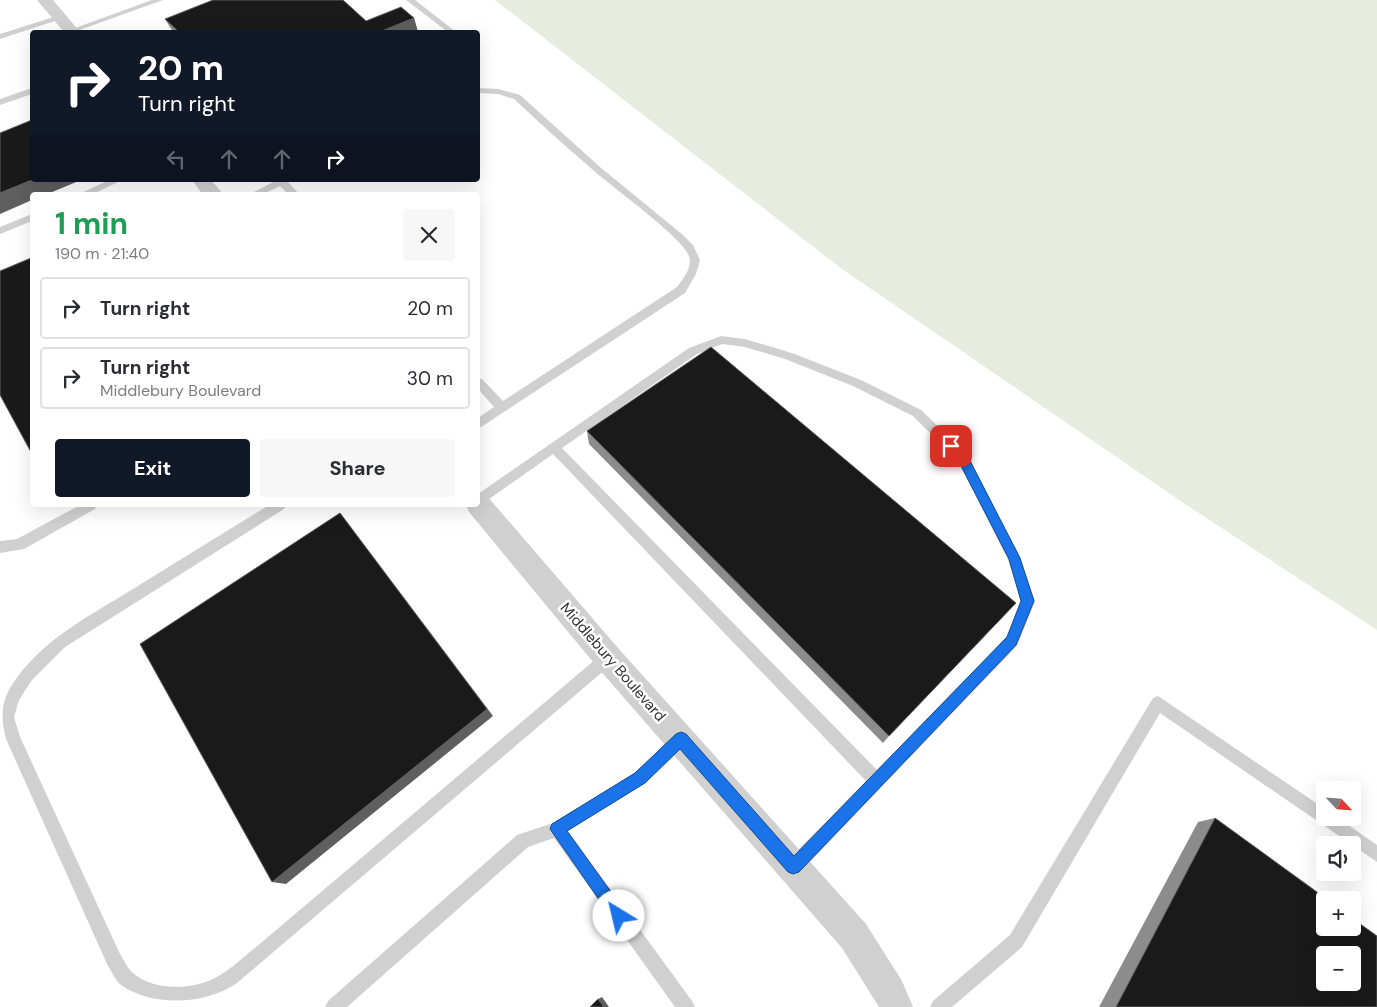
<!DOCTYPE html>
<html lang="en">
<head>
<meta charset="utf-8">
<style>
  :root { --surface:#fff; --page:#f7f7f7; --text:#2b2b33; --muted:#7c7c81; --line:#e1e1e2; --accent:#111827 }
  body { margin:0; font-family:"DM Sans",sans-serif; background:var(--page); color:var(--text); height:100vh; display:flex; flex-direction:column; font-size:19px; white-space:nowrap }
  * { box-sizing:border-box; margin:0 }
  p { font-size:16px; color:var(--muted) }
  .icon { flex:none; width:28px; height:28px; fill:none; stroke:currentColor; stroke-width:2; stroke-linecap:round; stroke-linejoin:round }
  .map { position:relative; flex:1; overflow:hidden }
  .details { position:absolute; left:30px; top:192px; width:450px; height:315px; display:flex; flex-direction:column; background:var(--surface); border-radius:5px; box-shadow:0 5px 20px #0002 }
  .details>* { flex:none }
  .banner { position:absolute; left:30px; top:30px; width:450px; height:152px; border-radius:5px; box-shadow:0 5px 20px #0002; background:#111827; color:#fff; overflow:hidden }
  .needle { width:32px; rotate:116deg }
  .fabs { position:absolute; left:1316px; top:781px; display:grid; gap:10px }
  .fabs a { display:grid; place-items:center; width:45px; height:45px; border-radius:5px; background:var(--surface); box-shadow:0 5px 20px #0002; font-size:25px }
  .pin { position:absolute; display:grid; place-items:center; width:42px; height:42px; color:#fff; margin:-21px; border-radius:10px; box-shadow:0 2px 8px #0006 }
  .me { position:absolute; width:55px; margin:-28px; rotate:324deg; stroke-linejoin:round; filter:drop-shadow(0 0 4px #0008) }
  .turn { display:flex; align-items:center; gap:18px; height:105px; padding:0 25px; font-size:22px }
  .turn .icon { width:65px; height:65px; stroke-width:2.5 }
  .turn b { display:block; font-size:35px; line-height:42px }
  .lanes { display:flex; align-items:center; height:48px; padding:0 25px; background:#0003; justify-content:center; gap:25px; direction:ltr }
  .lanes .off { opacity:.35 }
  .round { display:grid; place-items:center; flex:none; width:52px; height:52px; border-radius:5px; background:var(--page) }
  .overview { display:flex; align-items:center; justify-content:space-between; height:85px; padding:0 25px }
  h1 { font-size:30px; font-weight:700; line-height:38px; color:#1e9e55 }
  .primary-button { display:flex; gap:10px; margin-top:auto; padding:10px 25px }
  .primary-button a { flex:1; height:58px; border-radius:5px; background:var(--accent); color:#fff; font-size:20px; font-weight:700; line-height:58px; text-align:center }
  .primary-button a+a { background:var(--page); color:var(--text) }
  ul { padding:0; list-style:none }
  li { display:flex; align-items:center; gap:15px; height:62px; margin:0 10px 8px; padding:0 15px; border:2px solid var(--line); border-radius:5px }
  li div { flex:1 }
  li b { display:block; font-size:19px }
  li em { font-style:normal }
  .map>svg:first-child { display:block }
</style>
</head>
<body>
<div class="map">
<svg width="1377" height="1007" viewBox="0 0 1377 1007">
  <rect width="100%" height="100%" fill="#fff"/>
  <polygon fill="#e6ecdf" points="495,0 1377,0 1377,630 1185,504 842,269"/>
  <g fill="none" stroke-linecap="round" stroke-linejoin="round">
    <g fill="#d0d0d0" fill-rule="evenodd">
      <polygon points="152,0 163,0 74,32 67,31"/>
      <polygon points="406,0 415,0 456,32 448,32"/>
      <polygon points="57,16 64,18 0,39 0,34"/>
      <polygon points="32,88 32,94 0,105 0,99"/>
      <path d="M478,88L498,89L520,95L600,167L683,235L693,245L700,260L696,274L685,293L478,429V418L494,407L478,389V378L482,379L503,401L677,287C683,279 693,267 689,256C683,238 611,186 593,170C566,147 540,123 514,99L498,94L478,93Z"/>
      <polygon points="109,180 122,180 91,195 77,195"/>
      <polygon points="277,180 290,180 288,182 300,195 289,195 280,186 261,195 248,195"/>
      <polygon points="32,214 32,221 0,234 0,227"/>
      <path d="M721,336L745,339L792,353L861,380L921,410L966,453L1019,555L1035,601L1017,646L799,873L793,875L787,873L785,867L787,861L866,781L553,454L482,504L477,505L478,494L689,348ZM722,344L745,347L785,359L853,386L913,416L958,461L1008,560L1021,601L1007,637L877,770L562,448L697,354Z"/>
      <polygon points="80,505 97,505 95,509 24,549 0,553 0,541 17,539"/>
      <path d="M269,505H286L284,509L65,647L32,680L19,700L14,717L20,737L120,954C124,960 127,968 133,973C153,991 192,990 215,978C229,971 242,958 255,948L603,653L608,651L613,653L615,658L613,663L237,983C206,1005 152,1007 121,985C115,980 112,972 108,966L6,739C0,715 1,699 16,679C45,638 91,615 133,589C178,561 224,533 269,505Z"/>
      <polygon points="1158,696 1325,809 1325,818 1338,818 1377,845 1377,862 1160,713 1022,947 952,1007 930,1007 933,1001 1010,935 1153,698"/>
      <polygon points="681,732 686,734 688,739 686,744 645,783 568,831 692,1001 695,1007 675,1007 554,838 528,847 347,1007 325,1007 328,1001 517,835 553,823 635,773 676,734"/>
    </g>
    <g fill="#d0d0d0" fill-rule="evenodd">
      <polygon points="37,0 53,0 80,32 64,32"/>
      <polygon points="192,180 211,180 224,195 203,195"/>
      <polygon points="478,493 487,496 618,648 866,924 902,981 913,1007 879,1007 842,948 598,668 469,512 466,505 478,505"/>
    </g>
  </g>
  <g fill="#8c8c8c">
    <polygon points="414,18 418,32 173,32 165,19 366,21"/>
    <polygon points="587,431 889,736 883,743 589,444"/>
    <polygon points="1215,818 1377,1007 1099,1007 1198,822"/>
  </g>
  <g fill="#5f5f5f">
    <polygon points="414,18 418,32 379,32"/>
    <polygon points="32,180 81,180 45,195 32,195 32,200 0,214 0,193"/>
    <polygon points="340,513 493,716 286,884 272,882"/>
    <polygon points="602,997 609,1007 604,1007 598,999"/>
  </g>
  <g fill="#1a1a1a" stroke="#5f5f5f" fill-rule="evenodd">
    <polygon points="213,0 343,0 366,21 401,7 414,18 379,32 179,32 165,19"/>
    <polygon points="32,120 32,180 0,193 0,133"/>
    <polygon points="31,258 32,260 32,454 0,395 0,271"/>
    <polygon points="711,347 1016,603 889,736 587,431"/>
    <polygon points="340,513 487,709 272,882 140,644"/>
    <path d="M1215,818L1328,900H1325V928H1352V918L1377,936V1007H1116ZM1325,955H1352V982H1325Z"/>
    <polygon points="598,999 604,1007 590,1007"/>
  </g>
  <polygon fill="#1a73e8" stroke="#114b97" points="951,441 966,453 1020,558 1034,601 1016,645 799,872 793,874 788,872 680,749 645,783 567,831 624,910 626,916 624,921 619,923 614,921 550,829 552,824 635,773 676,734 681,732 686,734 794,856 1007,637 1021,601 1009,559 958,460 945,446"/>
  <g text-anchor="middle" stroke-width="5" stroke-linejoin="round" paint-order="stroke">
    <g font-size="15" fill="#333" stroke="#fff">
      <text transform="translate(613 662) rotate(49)" y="5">Middlebury Boulevard</text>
    </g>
  </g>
</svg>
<div class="fabs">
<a><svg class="needle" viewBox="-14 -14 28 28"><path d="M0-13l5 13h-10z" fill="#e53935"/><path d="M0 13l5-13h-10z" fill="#7c7c81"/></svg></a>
<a><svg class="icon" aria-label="sound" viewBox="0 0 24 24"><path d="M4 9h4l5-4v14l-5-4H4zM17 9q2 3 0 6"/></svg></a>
<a>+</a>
<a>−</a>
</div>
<div class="pin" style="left:951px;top:446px;background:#d93025"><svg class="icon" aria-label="arrive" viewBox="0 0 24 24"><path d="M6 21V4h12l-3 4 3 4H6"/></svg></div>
<svg class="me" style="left:619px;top:916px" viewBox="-20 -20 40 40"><circle r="19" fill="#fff"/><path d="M0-13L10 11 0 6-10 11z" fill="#1a73e8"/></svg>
<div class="banner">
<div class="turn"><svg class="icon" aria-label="right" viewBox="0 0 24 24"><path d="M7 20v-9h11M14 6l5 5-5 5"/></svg><div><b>20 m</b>Turn right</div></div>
<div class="lanes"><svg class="icon off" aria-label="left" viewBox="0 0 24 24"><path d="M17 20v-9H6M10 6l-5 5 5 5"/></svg><svg class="icon off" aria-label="ahead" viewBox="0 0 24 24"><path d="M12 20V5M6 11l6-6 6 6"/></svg><svg class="icon off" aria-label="ahead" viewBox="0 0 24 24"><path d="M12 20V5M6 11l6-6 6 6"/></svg><svg class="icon" aria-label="right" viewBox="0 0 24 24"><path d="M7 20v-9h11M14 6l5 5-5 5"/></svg></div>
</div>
<section class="details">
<div class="overview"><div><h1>1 min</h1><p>190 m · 21:40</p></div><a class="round"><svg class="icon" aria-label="close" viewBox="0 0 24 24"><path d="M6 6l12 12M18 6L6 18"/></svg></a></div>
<ul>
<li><svg class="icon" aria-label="right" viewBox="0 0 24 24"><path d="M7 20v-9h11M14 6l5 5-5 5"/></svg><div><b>Turn right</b></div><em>20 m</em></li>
<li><svg class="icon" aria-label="right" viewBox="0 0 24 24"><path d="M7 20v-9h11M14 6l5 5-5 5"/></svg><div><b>Turn right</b><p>Middlebury Boulevard</p></div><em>30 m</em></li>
</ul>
<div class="primary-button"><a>Exit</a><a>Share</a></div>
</section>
</div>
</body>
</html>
